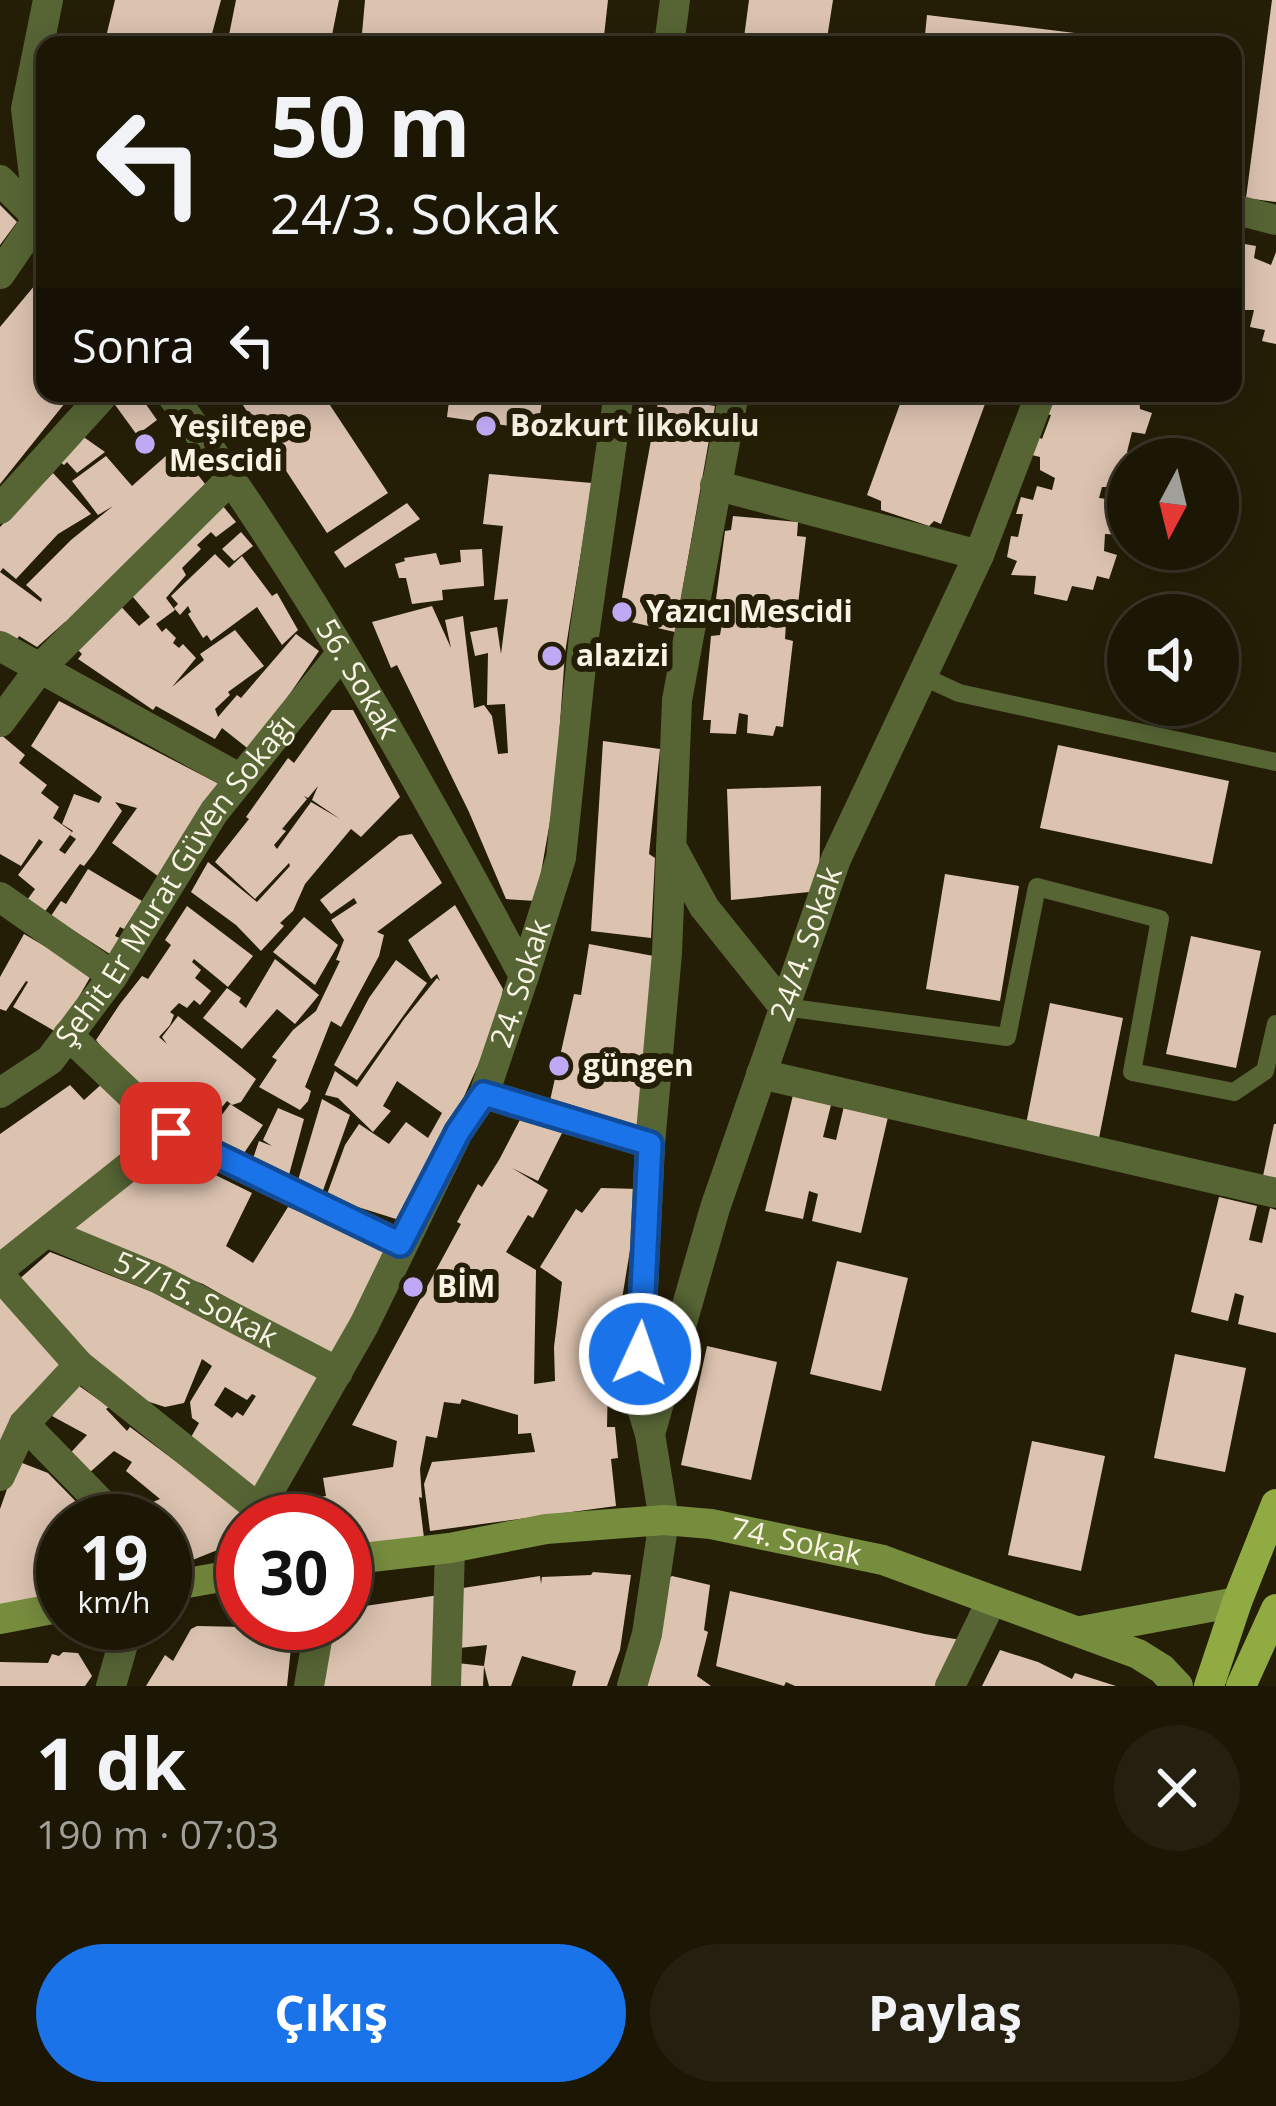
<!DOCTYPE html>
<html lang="tr">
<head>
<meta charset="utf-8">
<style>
  :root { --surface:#1c1605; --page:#251f0f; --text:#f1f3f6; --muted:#a09f9a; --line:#3a3527; --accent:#1a73e8 }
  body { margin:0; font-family:"Open Sans",sans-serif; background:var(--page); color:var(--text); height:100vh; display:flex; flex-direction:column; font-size:45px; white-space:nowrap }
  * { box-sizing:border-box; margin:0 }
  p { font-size:39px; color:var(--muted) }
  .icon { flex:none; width:66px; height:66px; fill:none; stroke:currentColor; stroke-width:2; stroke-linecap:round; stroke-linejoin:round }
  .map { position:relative; height:1686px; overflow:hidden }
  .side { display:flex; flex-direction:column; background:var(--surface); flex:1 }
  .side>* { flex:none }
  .hud { position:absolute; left:36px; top:36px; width:1206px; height:366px; border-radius:24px; box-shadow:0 6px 30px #0003,0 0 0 3px var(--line); background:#1c1605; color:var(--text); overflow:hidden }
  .needle { width:78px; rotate:187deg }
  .fabs { position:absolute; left:1107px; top:438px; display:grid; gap:24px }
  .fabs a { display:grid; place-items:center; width:132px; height:132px; border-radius:50%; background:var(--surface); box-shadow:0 6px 30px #0003,0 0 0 3px var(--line); font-size:60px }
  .speed { position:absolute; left:36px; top:1494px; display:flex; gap:24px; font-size:60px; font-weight:700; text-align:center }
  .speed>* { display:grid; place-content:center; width:156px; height:156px; border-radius:50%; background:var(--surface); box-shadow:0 6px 30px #0003,0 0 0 3px var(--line); line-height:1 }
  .speed small { font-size:30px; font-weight:400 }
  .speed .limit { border:18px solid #d22; background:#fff; color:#111 }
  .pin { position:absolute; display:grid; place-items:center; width:102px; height:102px; color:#fff; margin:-51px; border-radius:24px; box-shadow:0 6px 18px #0006 }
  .me { position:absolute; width:132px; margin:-66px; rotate:3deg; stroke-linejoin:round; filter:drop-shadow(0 0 9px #0008) }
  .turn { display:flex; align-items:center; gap:42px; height:252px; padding:0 36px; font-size:54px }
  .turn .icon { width:156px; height:156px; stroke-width:2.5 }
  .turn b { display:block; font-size:84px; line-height:102px }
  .then { display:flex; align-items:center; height:114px; padding:0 36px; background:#0003; gap:24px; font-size:45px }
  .round { display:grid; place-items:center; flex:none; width:126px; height:126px; border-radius:63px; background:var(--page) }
  .head { display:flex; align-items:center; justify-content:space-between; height:204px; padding:0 36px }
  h1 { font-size:72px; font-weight:700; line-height:90px }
  .primary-button { display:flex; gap:24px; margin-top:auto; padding:24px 36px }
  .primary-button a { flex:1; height:138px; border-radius:72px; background:var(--accent); color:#fff; font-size:48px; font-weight:700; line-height:138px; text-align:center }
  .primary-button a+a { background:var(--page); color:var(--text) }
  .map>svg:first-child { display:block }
</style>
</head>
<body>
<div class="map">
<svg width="1276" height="1686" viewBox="0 0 1276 1686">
  <rect width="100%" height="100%" fill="#251e07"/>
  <g fill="#dcc3b0" fill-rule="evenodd">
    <polygon points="115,0 221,0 209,45 104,45"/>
    <polygon points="236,0 339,0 330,45 227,45"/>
    <polygon points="365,0 608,0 603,45 361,45"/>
    <polygon points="749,0 833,0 826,45 743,45"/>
    <polygon points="1272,0 1276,0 1276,202 1246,198"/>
    <polygon points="927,15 1148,42 1147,45 924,45"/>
    <polygon points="0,205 17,222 0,245"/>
    <polygon points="1233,232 1241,233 1239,243 1256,246 1254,258 1271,265 1276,252 1276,344 1262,341 1265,330 1250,327 1254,310 1240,310 1237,328 1233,327"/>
    <polygon points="45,273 45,393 73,393 0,484 0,327"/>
    <polygon points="125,393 138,393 157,420 137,435 113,402"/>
    <polygon points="235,393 322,393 388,493 327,533"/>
    <polygon points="450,393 543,393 538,430 447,417"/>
    <polygon points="904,393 989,393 941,524 934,521 929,526 881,510 881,501 867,495"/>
    <polygon points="1049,393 1058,397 1059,393 1139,396 1140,409 1152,413 1145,434 1132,432 1127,452 1139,455 1138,459 1128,459 1128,475 1124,474 1120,487 1102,487 1099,498 1114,500 1111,513 1125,517 1122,535 1105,534 1104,551 1117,555 1109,579 1097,576 1093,590 1072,586 1067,601 1034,594 1036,576 1011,575 1017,561 1007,557 1011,536 1018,537 1023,514 1016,514 1021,497 1033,500 1037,486 1052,490 1055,478 1040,470 1040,457 1032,455 1036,436 1042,439 1051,415 1042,413"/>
    <polygon points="659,397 715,406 675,632 618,619"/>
    <polygon points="75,431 105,452 77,473 67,462 64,465 55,458"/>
    <polygon points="176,447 213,494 67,625 65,622 37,647 19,636 14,644 0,635 0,527 53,473 91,514 58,534 16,579 3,568 0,572 41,602 42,599 26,585 71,540 113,506 98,515 72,481 106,456 132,486"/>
    <polygon points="489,474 592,483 565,653 555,793 536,901 506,899 469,812 397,665 391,668 372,622 432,606 451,648 445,620 463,616 474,708 484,705 492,716 498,754 508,753 505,704 487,705 488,653 475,656 470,632 497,627 501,654 508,599 494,600 503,526 483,524"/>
    <polygon points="407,503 420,519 345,568 334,552"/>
    <polygon points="222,505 236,522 216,537 211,532 197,545 201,549 182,568 186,575 166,598 175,610 156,624 162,632 166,628 176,638 173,643 179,648 183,644 196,658 172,687 204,660 200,654 235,630 264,666 228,692 230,695 215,709 218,717 237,695 241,698 296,634 319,651 251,751 222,728 215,739 156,706 153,710 78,659 82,654 78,650 116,601 139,626 150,617 127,590"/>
    <polygon points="733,516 798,522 797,536 806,537 796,621 786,623 785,639 793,641 783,727 776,726 773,736 747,733 748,715 739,713 736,734 710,733 711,720 703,720 711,636 720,635 722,624 723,616 714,614 725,531 731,530"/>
    <polygon points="241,532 253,546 234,561 222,549"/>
    <polygon points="482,549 484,586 442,590 443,600 412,604 406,578 399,578 395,564 405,561 404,558 436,553 440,565 461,562 460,550"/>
    <polygon points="215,554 229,568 242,556 272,596 277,593 298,630 282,645 257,607 211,641 207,635 203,638 188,614 191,612 188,606 180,615 174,608 178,604 171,596"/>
    <polygon points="59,701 223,786 162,879 112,843 137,808 115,802 122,811 94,853 84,866 80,864 43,914 25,903 35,889 18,875 43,842 39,839 21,866 0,854 0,734 25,755 19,763 47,785 41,793 59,807 53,818 72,832 59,850 65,854 76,839 70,835 73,831 62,824 74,794 99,803 102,797 31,746"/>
    <path d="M332,710H353L400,797L361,837L351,829L305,884L293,911L280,923L284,926L261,951L236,925L191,892L208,862L257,902L290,866L289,863L255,899L215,862L249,819L246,817L288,758L294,763ZM318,786L312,800L340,819L311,802L277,849L274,845L286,831L282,829L307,799L304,796L308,798Z"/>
    <polygon points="603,741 660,749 649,854 655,858 651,938 591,931"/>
    <polygon points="1058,745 1229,781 1212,864 1040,828"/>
    <polygon points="821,786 819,891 731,900 727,789"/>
    <polygon points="412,834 442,883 377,932 384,935 379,956 341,1027 331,1021 305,1087 311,1091 308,1101 300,1110 259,1087 277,1060 272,1057 293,1030 316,1011 340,961 336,960 344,940 331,920 357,903 354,898 331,914 320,900 399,836"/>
    <polygon points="88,869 142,901 124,929 120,927 115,936 124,940 113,956 51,916 61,901 66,904"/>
    <polygon points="945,874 1019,886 1000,1001 926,989"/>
    <polygon points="455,905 503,989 497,1023 422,1190 415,1184 396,1219 326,1197 345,1145 359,1124 389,1144 406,1122 428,1138 442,1113 397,1081 383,1106 391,1111 373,1132 338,1098 325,1095 335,1071 357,1087 404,1019 437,978 440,981 437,974 431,979 408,940"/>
    <polygon points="187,906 253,956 228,987 194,959 192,962 201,970 195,978 211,991 200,1005 194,1000 187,1008 179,1003 170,1012 174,1015 170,1025 159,1037 167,1044 162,1037 178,1016 256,1079 241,1102 232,1105 227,1101 217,1113 221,1116 230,1104 263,1125 238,1162 165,1108 111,1059 96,1040 120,1004 142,976 148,979 171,945 165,940"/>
    <polygon points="304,917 338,945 315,985 273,952"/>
    <polygon points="24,934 92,974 58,1033 13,1007 28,982 26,981 6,1011 0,1009 0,977"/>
    <polygon points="1191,936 1261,951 1236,1068 1166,1054"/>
    <polygon points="589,944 659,957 642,1138 549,1105 574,994 581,995"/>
    <polygon points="275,959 319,995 295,1024 277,1009 242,1049 203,1018 227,988 241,998 239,1002 246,1008"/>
    <polygon points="396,960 427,983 357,1080 334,1065 369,998"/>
    <polygon points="1050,1003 1123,1018 1099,1138 1026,1124"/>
    <polygon points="104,1082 153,1133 0,1251 0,1134 70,1085 84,1100"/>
    <polygon points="793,1095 831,1105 823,1137 836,1140 844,1106 888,1117 861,1233 812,1221 818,1194 809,1191 803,1219 765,1211"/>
    <polygon points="322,1099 350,1115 321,1196 296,1187"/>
    <polygon points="278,1108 304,1119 286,1186 249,1170 259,1141 272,1146 263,1140"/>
    <polygon points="523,1114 562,1133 538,1181 512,1168 548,1190 533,1218 528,1215 506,1252 536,1270 534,1384 555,1381 554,1347 562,1282 540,1267 576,1209 582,1213 601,1188 640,1189 614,1348 614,1378 608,1378 607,1427 615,1427 618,1458 611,1459 616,1506 430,1531 424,1484 432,1462 535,1452 531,1433 518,1434 518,1415 462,1399 460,1404 444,1402 437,1438 426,1436 420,1469 422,1498 419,1497 424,1538 345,1551 345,1521 300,1521 305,1499 326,1496 323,1478 393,1467 397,1441 352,1425 461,1224 457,1222 478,1184 482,1187 499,1160"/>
    <polygon points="1274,1124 1276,1124 1276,1179 1263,1176"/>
    <polygon points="174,1148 189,1162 252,1193 226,1246 253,1263 288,1207 392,1250 334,1359 203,1284 79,1238 73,1226"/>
    <polygon points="1219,1197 1257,1206 1249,1240 1262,1243 1270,1208 1276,1210 1276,1333 1238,1324 1244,1296 1235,1293 1228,1321 1191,1312"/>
    <path d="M50,1252L165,1297L320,1378L253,1500L185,1448L199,1423L192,1418L190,1402L212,1366L202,1359L184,1403L165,1407L128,1395L16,1282ZM225,1387L247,1400L252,1394L256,1396L243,1416L237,1412L232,1418L214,1405Z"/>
    <polygon points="837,1261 908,1278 881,1391 810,1374"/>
    <polygon points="0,1292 67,1368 0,1455"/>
    <polygon points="707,1346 777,1362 751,1480 681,1465"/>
    <polygon points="1175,1354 1246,1368 1225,1472 1154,1458"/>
    <polygon points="75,1383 109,1407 106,1409 127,1431 130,1427 250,1517 220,1549 165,1571 165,1521 126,1521 124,1514 160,1499 126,1471 132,1462 114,1451 81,1480 63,1461 87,1435 52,1416"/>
    <polygon points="1032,1441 1105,1456 1081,1571 1008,1555"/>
    <polygon points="17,1461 48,1473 95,1521 63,1521 63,1560 47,1559 48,1565 63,1563 63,1597 0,1606 0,1509"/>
    <polygon points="593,1572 631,1575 620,1650 607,1686 572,1686 576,1671 522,1656 511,1686 489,1686 484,1666 487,1645 459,1648 463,1588 540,1576 541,1584 542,1577 591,1575"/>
    <polygon points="672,1576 710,1585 704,1630 708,1632 697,1676 711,1686 638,1686 660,1585"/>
    <polygon points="730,1591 925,1634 961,1640 944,1686 795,1686 786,1682 784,1686 716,1666"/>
    <polygon points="439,1595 441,1686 317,1686 326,1623 345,1623 345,1609"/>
    <polygon points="197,1626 293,1628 287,1686 146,1686 165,1655 173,1661 191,1629"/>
    <polygon points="1000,1650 1038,1662 1072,1679 1075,1673 1116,1686 982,1686"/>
    <polygon points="63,1652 78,1653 92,1676 85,1686 0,1686 0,1662 48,1663 52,1654 59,1656"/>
    <polygon points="457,1663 484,1666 483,1686 456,1686"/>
  </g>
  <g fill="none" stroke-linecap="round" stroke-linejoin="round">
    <g stroke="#576535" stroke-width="18">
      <polyline points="922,676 959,693 1276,762"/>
      <polyline points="784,1007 1007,1037 1037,887 1160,919 1132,1072 1234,1092 1265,1071 1276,1024"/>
    </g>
    <g stroke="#576535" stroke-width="30">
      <polyline points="669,45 675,0"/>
      <polyline points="0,180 41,221"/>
      <polyline points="1233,209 1276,220"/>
      <polyline points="0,274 39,217 26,109 48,0"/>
      <path id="s1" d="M170,393C305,577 417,775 524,976"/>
      <polyline points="715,485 979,555"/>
      <polyline points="0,509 105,393"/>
      <polyline points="0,646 239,778"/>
      <polyline points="0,722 41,667 232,478"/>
      <polyline points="671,846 704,907 784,1007"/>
      <polyline points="0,897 113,976"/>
      <polyline points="68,1035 171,1133 400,1244"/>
      <polyline points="761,1074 1276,1193"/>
      <path id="s2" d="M0,1093L50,1060L113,976L214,812L341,654"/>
      <polyline points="484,1094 650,1144"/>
      <path id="s3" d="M48,1233L157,1278L338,1372"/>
      <polyline points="0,1269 171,1133"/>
      <polyline points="0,1276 79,1365 258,1508"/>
      <polyline points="24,1424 107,1509 112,1521"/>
      <polyline points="650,1434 638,1395 650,1144 667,953 677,700 734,393"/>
      <polyline points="0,1476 24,1424 79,1365"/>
      <path id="s4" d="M252,1521L364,1325L458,1132L484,1094L524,976L561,858L584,636L619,393"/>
      <polyline points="227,1575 243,1541"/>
      <polyline points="111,1686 129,1623"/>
      <polyline points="309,1686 320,1623"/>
      <polyline points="446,1686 450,1548"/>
      <path id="s5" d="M632,1686L647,1634L664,1520L650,1434L715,1208L836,859L979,555L1041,393"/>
      <polyline points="950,1686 991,1602"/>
    </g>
    <g stroke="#778d3e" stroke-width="30">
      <path id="s6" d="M345,1560L450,1548L546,1529L664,1520L711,1524L883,1560L1138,1654L1162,1669L1178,1686"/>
      <polyline points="165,1587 243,1573"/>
      <polyline points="0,1619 63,1607"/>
      <polyline points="1081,1631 1237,1602"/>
    </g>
    <g stroke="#90ab42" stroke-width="30">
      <polyline points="1209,1686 1237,1602 1276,1504"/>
      <polyline points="1241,1686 1276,1609"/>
    </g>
  </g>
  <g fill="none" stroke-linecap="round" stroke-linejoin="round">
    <g stroke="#114b97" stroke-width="30">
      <polyline id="route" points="171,1133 400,1244 458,1132 484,1094 650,1144 640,1354"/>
    </g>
    <use href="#route" stroke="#1a73e8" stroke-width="21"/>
  </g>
  <g fill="#bfa9f4" stroke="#251e07" stroke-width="4.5">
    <circle cx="486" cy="426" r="12"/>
    <circle cx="145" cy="444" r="12"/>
    <circle cx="622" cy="612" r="12"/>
    <circle cx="552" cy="656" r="12"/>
    <circle cx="559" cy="1066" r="12"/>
    <circle cx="413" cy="1287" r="12"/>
  </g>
  <g text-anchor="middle" stroke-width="12" stroke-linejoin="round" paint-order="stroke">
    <g font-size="30" font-weight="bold" fill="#f9f4e6" stroke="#251e07" text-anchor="start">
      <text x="510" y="436">Bozkurt İlkokulu</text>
      <text x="169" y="437">Yeşiltepe<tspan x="169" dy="34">Mescidi</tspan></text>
      <text x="646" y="622">Yazıcı Mescidi</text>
      <text x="576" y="666">alazizi</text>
      <text x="583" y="1076">güngen</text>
      <text x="437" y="1297">BİM</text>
    </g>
    <g font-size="30" fill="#f9f4e6" stroke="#251e07">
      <text dy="10" stroke="none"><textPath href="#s1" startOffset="342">56. Sokak</textPath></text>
      <text dy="10" stroke="none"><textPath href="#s2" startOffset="279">Şehit Er Murat Güven Sokağı</textPath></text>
      <text dy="10" stroke="none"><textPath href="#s5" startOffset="771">24/4. Sokak</textPath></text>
      <text dy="10" stroke="none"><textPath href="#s4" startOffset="603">24. Sokak</textPath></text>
      <text dy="10" stroke="none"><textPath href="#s3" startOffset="162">57/15. Sokak</textPath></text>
      <text dy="10" stroke="none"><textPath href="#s6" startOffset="456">74. Sokak</textPath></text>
    </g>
  </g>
</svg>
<div class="fabs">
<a><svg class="needle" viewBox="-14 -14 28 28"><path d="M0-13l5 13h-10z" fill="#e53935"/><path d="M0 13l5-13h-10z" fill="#a09f9a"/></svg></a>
<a><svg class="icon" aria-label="sound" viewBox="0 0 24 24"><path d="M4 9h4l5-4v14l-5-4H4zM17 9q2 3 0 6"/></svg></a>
</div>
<div class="speed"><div>19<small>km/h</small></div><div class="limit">30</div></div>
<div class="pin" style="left:171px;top:1133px;background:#d93025"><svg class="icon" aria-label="arrive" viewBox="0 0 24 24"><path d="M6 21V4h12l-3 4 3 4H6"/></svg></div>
<svg class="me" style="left:640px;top:1354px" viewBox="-20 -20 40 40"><circle r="17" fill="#1a73e8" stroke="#fff" stroke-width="3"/><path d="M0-11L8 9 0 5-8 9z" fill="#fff"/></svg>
<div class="hud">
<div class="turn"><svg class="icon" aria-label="left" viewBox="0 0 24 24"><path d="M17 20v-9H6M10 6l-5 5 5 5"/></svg><div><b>50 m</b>24/3. Sokak</div></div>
<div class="then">Sonra<svg class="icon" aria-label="left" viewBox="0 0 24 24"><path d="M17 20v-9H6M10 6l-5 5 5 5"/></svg></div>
</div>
</div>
<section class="side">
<div class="head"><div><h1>1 dk</h1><p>190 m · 07:03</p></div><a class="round"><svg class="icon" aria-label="close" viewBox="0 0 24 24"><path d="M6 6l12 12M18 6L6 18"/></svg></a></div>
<div class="primary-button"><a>Çıkış</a><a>Paylaş</a></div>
</section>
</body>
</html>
